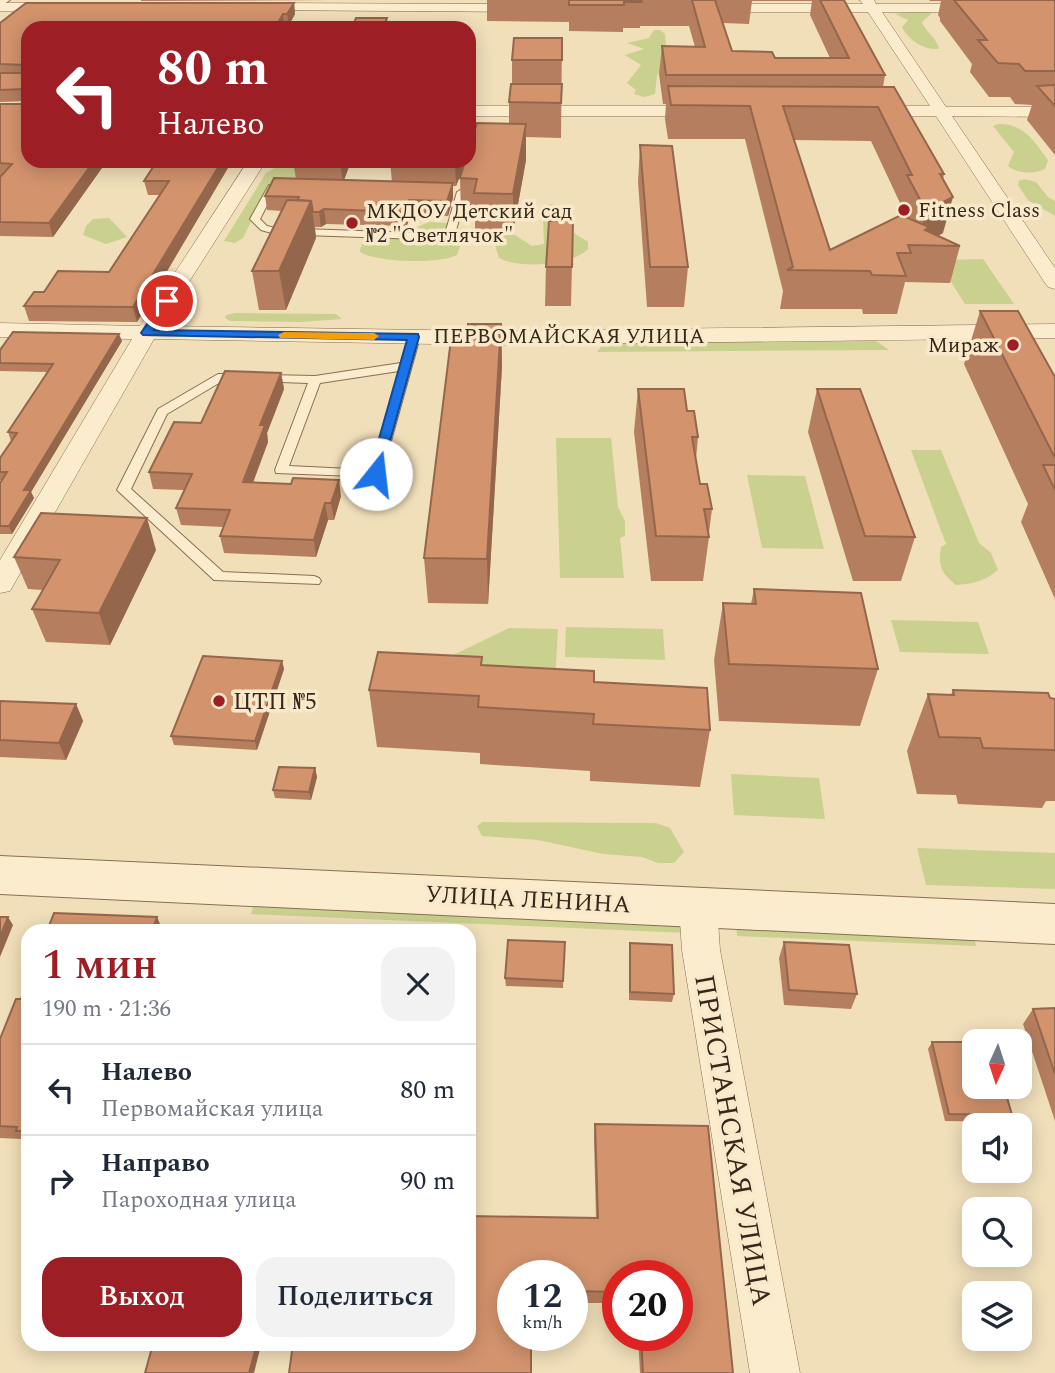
<!DOCTYPE html>
<html lang="ru">
<head>
<meta charset="utf-8">
<style>
  :root { --surface:#fff; --page:#f2f2f3; --text:#1f2937; --muted:#747a83; --line:#e0e1e3; --accent:#9d1e24 }
  body { margin:0; font-family:Spectral,serif; background:var(--page); color:var(--text); height:100vh; display:flex; flex-direction:column; font-size:26px; white-space:nowrap }
  * { box-sizing:border-box; margin:0 }
  p { font-size:23px; color:var(--muted) }
  .icon { flex:none; width:38px; height:38px; fill:none; stroke:currentColor; stroke-width:2; stroke-linecap:round; stroke-linejoin:round }
  .map { position:relative; flex:1; overflow:hidden }
  .sheet { position:absolute; left:21px; top:924px; width:455px; height:427px; display:flex; flex-direction:column; background:var(--surface); border-radius:21px; box-shadow:0 4px 18px #0003 }
  .sheet>* { flex:none }
  .top-card { position:absolute; left:21px; top:21px; width:455px; height:147px; border-radius:21px; box-shadow:0 4px 18px #0003; background:#9d1e24; color:#fff; overflow:hidden }
  .needle { width:46px; rotate:183deg }
  .fabs { position:absolute; left:962px; top:1029px; display:grid; gap:14px }
  .fabs a { display:grid; place-items:center; width:70px; height:70px; border-radius:14px; background:var(--surface); box-shadow:0 4px 18px #0003; font-size:35px }
  .speed { position:absolute; left:497px; top:1260px; display:flex; gap:14px; font-size:35px; font-weight:700; text-align:center }
  .speed>* { display:grid; place-content:center; width:91px; height:91px; border-radius:50%; background:var(--surface); box-shadow:0 4px 18px #0003; line-height:1 }
  .speed small { font-size:18px; font-weight:400 }
  .speed .limit { border:10px solid #d22; background:#fff; color:#111 }
  .pin { position:absolute; display:grid; place-items:center; width:60px; height:60px; color:#fff; margin:-30px; border:4px solid #fff; border-radius:50%; box-shadow:0 2px 7px #0007 }
  .me { position:absolute; width:77px; margin:-38px; rotate:16deg; stroke-linejoin:round; filter:drop-shadow(0 0 5px #0008) }
  .turn { display:flex; align-items:center; gap:24px; height:147px; padding:0 21px; font-size:32px }
  .turn .icon { width:91px; height:91px; stroke-width:2.5 }
  .turn b { display:block; font-size:49px; line-height:60px }
  .round { display:grid; place-items:center; flex:none; width:74px; height:74px; border-radius:21px; background:var(--page) }
  .head { display:flex; align-items:center; justify-content:space-between; height:119px; padding:0 21px }
  h1 { font-size:42px; font-weight:600; line-height:52px; color:var(--accent) }
  .primary-button { display:flex; gap:14px; margin-top:auto; padding:14px 21px }
  .primary-button a { flex:1; height:80px; border-radius:21px; background:var(--accent); color:#fff; font-size:28px; font-weight:600; line-height:80px; text-align:center }
  .primary-button a+a { background:var(--page); color:var(--text) }
  ul { padding:0; list-style:none }
  li { display:flex; align-items:center; gap:21px; height:91px; padding:0 21px; border-top:2px solid var(--line) }
  li div { flex:1 }
  li b { display:block; font-size:26px }
  li em { font-style:normal }
  .map>svg:first-child { display:block }
</style>
</head>
<body>
<div class="map">
<svg width="1055" height="1373" viewBox="0 0 1055 1373">
  <rect width="100%" height="100%" fill="#f1dfba"/>
  <g fill="#cad08e">
    <path d="M916,11L932,13L922,22C925,31 939,41 939,49C924,50 909,41 902,27L908,20L895,14Z"/>
    <path d="M654,30H660L665,34C666,48 669,65 657,75L655,94L644,97L634,94L636,90L627,83L641,65L625,55L644,49L627,43L649,38Z"/>
    <path d="M998,124C1025,124 1033,140 1048,160L1045,169C1034,174 1017,174 1008,166L1014,152L993,126Z"/>
    <polygon points="298,165 308,176 267,189 243,238 235,243 224,241 266,173 278,166"/>
    <polygon points="1024,179 1036,182 1048,197 1055,201 1055,216 1028,200 1018,185 1019,181"/>
    <path d="M547,204L559,205L563,226L588,242V249C571,266 520,269 499,258L493,238L498,235H515L532,246L544,244C544,233 541,214 547,204Z"/>
    <polygon points="109,218 127,237 106,244 83,235 86,226 93,219"/>
    <path d="M430,222L447,223L460,229L462,240L457,255C439,264 378,263 360,252C362,227 399,238 414,229C420,226 423,224 430,222Z"/>
    <polygon points="983,259 1014,304 965,304 937,260"/>
    <polygon points="236,313 336,314 342,319 301,322 230,321 225,318 226,315"/>
    <polygon points="847,337 875,340 889,350 597,352 603,344 639,340"/>
    <polygon points="556,438 611,438 618,507 625,521 625,536 620,538 624,578 560,578"/>
    <path d="M911,450H941L979,543L991,553L998,570C985,581 973,584 956,585C941,572 938,567 941,547L946,544Z"/>
    <polygon points="747,475 805,476 824,549 762,548"/>
    <polygon points="891,620 978,622 989,654 900,652"/>
    <polygon points="566,627 663,629 665,660 565,657"/>
    <polygon points="509,628 558,629 555,682 437,663"/>
    <polygon points="731,774 819,778 825,819 734,815"/>
    <polygon points="483,822 656,823 670,828 684,852 674,863 658,863 642,857 603,854 538,840 482,836 477,826"/>
    <polygon points="917,848 1055,853 1055,889 926,885"/>
    <polygon points="254,903 687,922 688,933 251,914"/>
    <polygon points="736,924 973,934 976,946 737,936"/>
  </g>
  <g fill="none" stroke-linecap="round" stroke-linejoin="round">
    <g stroke="#896e53" stroke-width="2">
      <g id="service">
        <polygon points="279,184 284,187 275,190 260,219 267,226 275,228 445,234 457,192 462,189 467,192 454,237 449,240 275,234 261,230 250,219 269,185"/>
        <path d="M414,334L420,337L381,477L276,473L275,470L308,383L224,380L167,414L131,489L223,572L314,576L319,578L321,581L319,584L214,580L117,490L158,409L218,374L315,376L401,363L408,337ZM399,371L371,470L289,466L320,383Z"/>
      </g>
    </g>
    <g stroke="#896e53" stroke-width="1">
      <g id="minor">
        <polygon points="860,0 874,0 876,4 1055,4 1055,12 882,12 946,107 1055,107 1055,117 952,116 1055,268 1055,289 1048,287 1045,283 936,116 867,116 859,111 867,106 930,106 868,12 710,12 703,8 710,4 863,4"/>
        <polygon points="0,3 63,3 70,7 63,11 0,11"/>
        <polygon points="251,3 529,4 536,8 529,12 246,10 246,4"/>
        <polygon points="469,106 707,106 715,111 707,116 469,116"/>
        <polygon points="248,161 266,161 161,326 491,331 1055,324 1055,338 491,345 154,339 10,591 0,593 0,560 132,339 0,337 0,323 140,326"/>
        <polygon points="698,891 711,896 717,907 720,950 800,1373 750,1373 682,950 679,907 685,896"/>
      </g>
    </g>
    <g stroke="#896e53" stroke-width="2">
      <g id="tertiary">
        <polygon points="0,0 10,0 0,7"/>
        <polygon points="0,856 1055,904 1055,944 0,894"/>
      </g>
    </g>
    <use href="#service" fill="#fcecce" fill-rule="evenodd"/>
    <use href="#minor" fill="#fcecce" fill-rule="evenodd"/>
    <use href="#tertiary" fill="#fcecce" fill-rule="evenodd"/>
  </g>
  <g fill="#b57e5e" fill-rule="evenodd">
    <polygon points="141,0 329,0 141,1"/>
    <path d="M487,0H844L885,75L883,87L944,174L943,180V233L938,236L960,246L950,283L905,282L897,314H863L862,309H780L783,291L745,139H668L665,119L666,104H663L659,74L662,46L695,47L689,26H640V28H623V32L569,31V22L487,21ZM752,1H812L810,15L830,58H775L732,51L723,23L749,24ZM794,140L871,141L900,203L899,210L902,216L830,250Z"/>
    <polygon points="929,0 1055,0 1055,155 1027,120 1032,105 1015,104 1010,97 989,97 970,72 972,64 940,21 940,18 938,15 941,1 930,1"/>
    <polygon points="294,3 295,14 289,25 284,25 283,28 28,28 28,161 232,161 137,322 29,321 24,306 44,292 109,272 160,195 148,195 144,181 154,166 104,165 53,237 0,236 0,104 24,104 27,101 0,102 0,23"/>
    <polygon points="562,38 561,138 526,137 526,160 513,232 475,231 475,217 461,216 460,178 463,168 456,186 453,186 453,198 448,216 410,215 407,226 326,224 321,227 315,227 316,238 286,310 259,310 252,271 282,211 267,210 265,196 296,179 293,161 351,161 344,180 392,182 390,161 469,161 509,123 509,102 512,84 512,60"/>
    <polygon points="640,145 688,267 684,307 647,307 638,182"/>
    <polygon points="573,221 571,306 545,306 546,267"/>
    <polygon points="980,311 1055,377 1055,599 1021,522 1028,504 964,364"/>
    <polygon points="501,324 502,366 488,604 428,603 424,558 466,339"/>
    <polygon points="122,341 31,492 34,498 12,534 0,534 0,483 2,480 0,480 0,458 11,441 8,432 48,372 0,371 0,350"/>
    <polygon points="281,373 284,389 267,433 268,442 253,482 341,496 334,520 328,520 316,557 224,553 220,536 223,527 181,525 176,508 184,490 153,489 149,472"/>
    <polygon points="638,389 687,411 698,437 696,459 700,484 712,509 709,532 709,537 703,581 651,581 634,432"/>
    <polygon points="817,389 915,537 901,581 853,581 808,432"/>
    <polygon points="156,550 110,645 46,642 32,609 43,590 28,589 14,557"/>
    <polygon points="754,589 878,669 860,726 719,721 714,660 723,603 751,604"/>
    <polygon points="282,661 284,669 257,750 174,745 171,736"/>
    <polygon points="483,665 594,682 710,730 700,787 590,781 590,771 480,764 480,753 377,747 369,690"/>
    <polygon points="953,690 1055,699 1055,801 1046,801 1042,808 958,804 956,795 917,794 907,751 928,694 951,695"/>
    <polygon points="0,701 76,704 83,721 66,760 0,757"/>
    <polygon points="315,768 317,777 311,800 275,798 273,790"/>
    <polygon points="565,942 563,988 506,986 505,978"/>
    <polygon points="784,942 857,994 851,1009 784,1005 779,958"/>
    <polygon points="630,943 674,994 672,1002 629,1000 629,951"/>
    <polygon points="28,980 28,1143 26,1143 22,1139 0,1138 0,1039 21,999"/>
    <polygon points="1055,1008 1055,1121 1023,1024 1033,1009"/>
    <polygon points="932,1042 1012,1115 1007,1122 945,1121 928,1049"/>
    <polygon points="595,1124 708,1126 733,1373 640,1373 638,1335 677,1335 677,1276 618,1276 618,1303 572,1303 572,1276 513,1276 513,1335 531,1335 531,1373 289,1373 293,1344 469,1344 469,1216 596,1218 594,1138"/>
  </g>
  <g fill="#94674c">
    <polygon points="294,3 295,14 289,25 287,14"/>
    <polygon points="283,14 284,25 283,28 275,28"/>
    <polygon points="387,18 388,28 383,28"/>
    <polygon points="526,124 526,160 513,232 513,194"/>
    <polygon points="94,161 103,161 104,165 53,237 49,223"/>
    <polygon points="222,161 232,161 137,322 133,307"/>
    <polygon points="340,161 351,161 343,183"/>
    <polygon points="455,161 466,161 456,186"/>
    <polygon points="453,183 453,198 448,216 447,201"/>
    <polygon points="953,197 943,233 925,243 917,245 926,211"/>
    <polygon points="409,200 410,215 407,226 405,212"/>
    <polygon points="311,201 316,238 286,310 279,271"/>
    <polygon points="324,209 326,224 321,227 319,212"/>
    <polygon points="501,324 502,366 488,604 487,559"/>
    <polygon points="119,334 122,341 31,492 34,498 12,534 9,526 24,490"/>
    <polygon points="281,373 284,389 267,433 268,442 247,499 243,482 260,425"/>
    <polygon points="339,480 341,496 334,520 331,503"/>
    <polygon points="325,503 328,520 316,557 314,540"/>
    <polygon points="147,518 156,550 110,645 99,613"/>
    <polygon points="282,661 284,669 257,750 255,741"/>
    <polygon points="76,704 83,721 66,760 59,743"/>
    <polygon points="315,768 317,777 311,800 309,792"/>
    <polygon points="8,917 13,925 0,957 0,937"/>
    <polygon points="157,917 163,931 152,931"/>
    <polygon points="28,1063 28,1083 23,1076"/>
    <polygon points="257,1344 260,1349 254,1373 249,1373"/>
  </g>
  <g fill="#d3936d" stroke="#94674c" stroke-width="2">
    <polygon points="569,0 641,0 642,2 624,2 624,5 569,5"/>
    <polygon points="692,0 715,0 732,51 772,52 775,58 849,58 820,0 844,0 885,75 666,75 662,46 705,47"/>
    <polygon points="954,0 1055,0 1055,71 1025,71 1019,64 998,63 978,40 987,40"/>
    <polygon points="26,3 294,3 287,14 283,14 275,28 28,28 28,161 94,161 49,223 0,222 0,177 12,164 0,163 0,104 24,104 27,101 24,89 0,90 0,73 24,73 26,65 0,64 0,23"/>
    <polygon points="356,18 387,18 383,28 352,28"/>
    <polygon points="514,38 562,38 562,60 512,60"/>
    <polygon points="511,84 562,84 561,103 509,102"/>
    <polygon points="1055,85 1055,106 1037,86"/>
    <polygon points="668,86 894,87 944,174 940,174 953,197 926,211 907,175 912,175 878,107 783,106 830,250 901,215 929,227 925,230 960,246 908,245 911,253 897,253 906,276 872,275 870,271 787,270 793,267 750,106 671,105"/>
    <polygon points="477,123 526,124 513,194 474,193 477,179 460,178 465,161 469,161 469,149"/>
    <polygon points="640,145 672,146 688,267 650,267"/>
    <polygon points="157,161 222,161 133,307 24,306 34,292 44,292 58,271 109,272 169,181 144,181"/>
    <polygon points="274,178 453,183 447,201 409,200 405,212 324,209 319,212 313,212 311,201 297,200 299,197 265,196"/>
    <polygon points="287,200 311,201 279,271 252,271"/>
    <polygon points="549,221 573,221 572,267 546,267"/>
    <polygon points="980,311 1018,311 1055,377 1055,458"/>
    <polygon points="468,324 501,324 487,559 424,558 451,339 466,339"/>
    <polygon points="13,332 119,334 24,490 31,490 9,526 0,526 0,483 7,472 0,472 0,458 17,433 8,432 53,364 0,363 0,350"/>
    <polygon points="225,371 281,373 260,425 265,425 243,482 291,484 293,478 339,480 331,503 325,503 314,540 220,536 230,510 176,508 192,474 149,472 174,422 201,423"/>
    <polygon points="638,389 684,389 687,411 694,411 698,437 692,437 700,484 707,484 712,509 704,509 709,537 656,536"/>
    <polygon points="817,389 860,389 915,537 865,536"/>
    <polygon points="1043,465 1055,465 1055,490"/>
    <polygon points="41,513 147,518 99,613 32,609 60,560 14,557"/>
    <polygon points="754,589 861,593 878,669 729,664 723,603 756,604"/>
    <polygon points="378,652 482,657 481,665 594,671 594,682 707,688 710,730 593,724 594,714 478,707 479,696 369,690"/>
    <polygon points="203,656 282,661 255,741 171,736"/>
    <polygon points="953,690 1048,693 1050,698 1055,699 1055,750 983,748 980,738 939,737 928,694 954,695"/>
    <polygon points="0,701 76,704 59,743 0,740"/>
    <polygon points="279,767 315,768 309,792 273,790"/>
    <polygon points="54,913 157,917 152,931 47,931"/>
    <polygon points="0,917 8,917 0,937"/>
    <polygon points="289,925 377,929 377,931 288,931"/>
    <polygon points="508,940 565,942 563,981 505,978"/>
    <polygon points="784,942 849,945 857,994 789,990"/>
    <polygon points="630,943 672,945 674,994 630,992"/>
    <polygon points="28,980 28,1063 23,1076 28,1077 28,1131 16,1131 17,1127 0,1126 0,1039 16,999 21,999"/>
    <polygon points="1055,1008 1055,1074 1033,1009"/>
    <polygon points="932,1042 975,1042 975,1087 1004,1087 1012,1115 949,1114"/>
    <polygon points="595,1124 708,1126 733,1373 643,1373 641,1335 677,1335 677,1276 618,1276 618,1292 572,1291 572,1276 513,1276 513,1335 531,1335 531,1373 289,1373 293,1344 469,1344 469,1216 598,1218"/>
    <polygon points="153,1344 257,1344 249,1373 145,1373"/>
  </g>
  <polygon fill="#1a73e8" stroke="#114b97" stroke-width="2" points="167,298 173,301 154,330 418,334 419,337 380,477 376,478 369,474 407,340 143,335 141,333 164,299"/>
  <polygon fill="#f59e0b" points="284,332 374,333 379,336 374,340 280,338 278,335"/>
  <g fill="#9d1e24" stroke="#f8e9ca" stroke-width="2.5">
    <circle cx="904" cy="210" r="7"/>
    <circle cx="352" cy="223" r="7"/>
    <circle cx="1013" cy="345" r="7"/>
    <circle cx="219" cy="701" r="7"/>
  </g>
  <g text-anchor="middle" stroke-width="7" stroke-linejoin="round" paint-order="stroke">
    <g font-size="21" fill="#37271a" stroke="#f8e9ca" text-anchor="start">
      <text x="918" y="217">Fitness Class</text>
      <text x="366" y="218">МКДОУ Детский сад<tspan x="366" dy="24">№2 "Светлячок"</tspan></text>
      <text x="999" y="352" text-anchor="end">Мираж</text>
    </g>
    <g font-size="21" fill="#37271a" stroke="#f8e9ca">
      <text x="569" y="343">ПЕРВОМАЙСКАЯ УЛИЦА</text>
    </g>
    <g font-size="24" fill="#37271a" stroke="#f8e9ca" text-anchor="start">
      <text x="233" y="709">ЦТП №5</text>
    </g>
    <g font-size="24" fill="#37271a" stroke="#f8e9ca">
      <text transform="translate(528 899) rotate(3)" y="8">УЛИЦА ЛЕНИНА</text>
    </g>
    <g font-size="28" fill="#37271a" stroke="#f8e9ca">
      <text transform="translate(734 1140) rotate(80)" y="10">ПРИСТАНСКАЯ УЛИЦА</text>
    </g>
  </g>
</svg>
<div class="fabs">
<a><svg class="needle" viewBox="-14 -14 28 28"><path d="M0-13l5 13h-10z" fill="#e53935"/><path d="M0 13l5-13h-10z" fill="#747a83"/></svg></a>
<a><svg class="icon" aria-label="sound" viewBox="0 0 24 24"><path d="M4 9h4l5-4v14l-5-4H4zM17 9q2 3 0 6"/></svg></a>
<a><svg class="icon" aria-label="search" viewBox="0 0 24 24"><circle cx="10" cy="10" r="6"/><path d="M15 15l6 6"/></svg></a>
<a><svg class="icon" aria-label="layers" viewBox="0 0 24 24"><path d="M12 4l9 5-9 5-9-5zM3 14l9 5 9-5"/></svg></a>
</div>
<div class="speed"><div>12<small>km/h</small></div><div class="limit">20</div></div>
<div class="pin" style="left:167px;top:301px;background:#d93025"><svg class="icon" aria-label="arrive" viewBox="0 0 24 24"><path d="M6 21V4h12l-3 4 3 4H6"/></svg></div>
<svg class="me" style="left:376px;top:474px" viewBox="-20 -20 40 40"><circle r="19" fill="#fff"/><path d="M0-13L10 11 0 6-10 11z" fill="#1a73e8"/></svg>
<div class="top-card">
<div class="turn"><svg class="icon" aria-label="left" viewBox="0 0 24 24"><path d="M17 20v-9H6M10 6l-5 5 5 5"/></svg><div><b>80 m</b>Налево</div></div>
</div>
<section class="sheet">
<div class="head"><div><h1>1 мин</h1><p>190 m · 21:36</p></div><a class="round"><svg class="icon" aria-label="close" viewBox="0 0 24 24"><path d="M6 6l12 12M18 6L6 18"/></svg></a></div>
<ul>
<li><svg class="icon" aria-label="left" viewBox="0 0 24 24"><path d="M17 20v-9H6M10 6l-5 5 5 5"/></svg><div><b>Налево</b><p>Первомайская улица</p></div><em>80 m</em></li>
<li><svg class="icon" aria-label="right" viewBox="0 0 24 24"><path d="M7 20v-9h11M14 6l5 5-5 5"/></svg><div><b>Направо</b><p>Пароходная улица</p></div><em>90 m</em></li>
</ul>
<div class="primary-button"><a>Выход</a><a>Поделиться</a></div>
</section>
</div>
</body>
</html>
